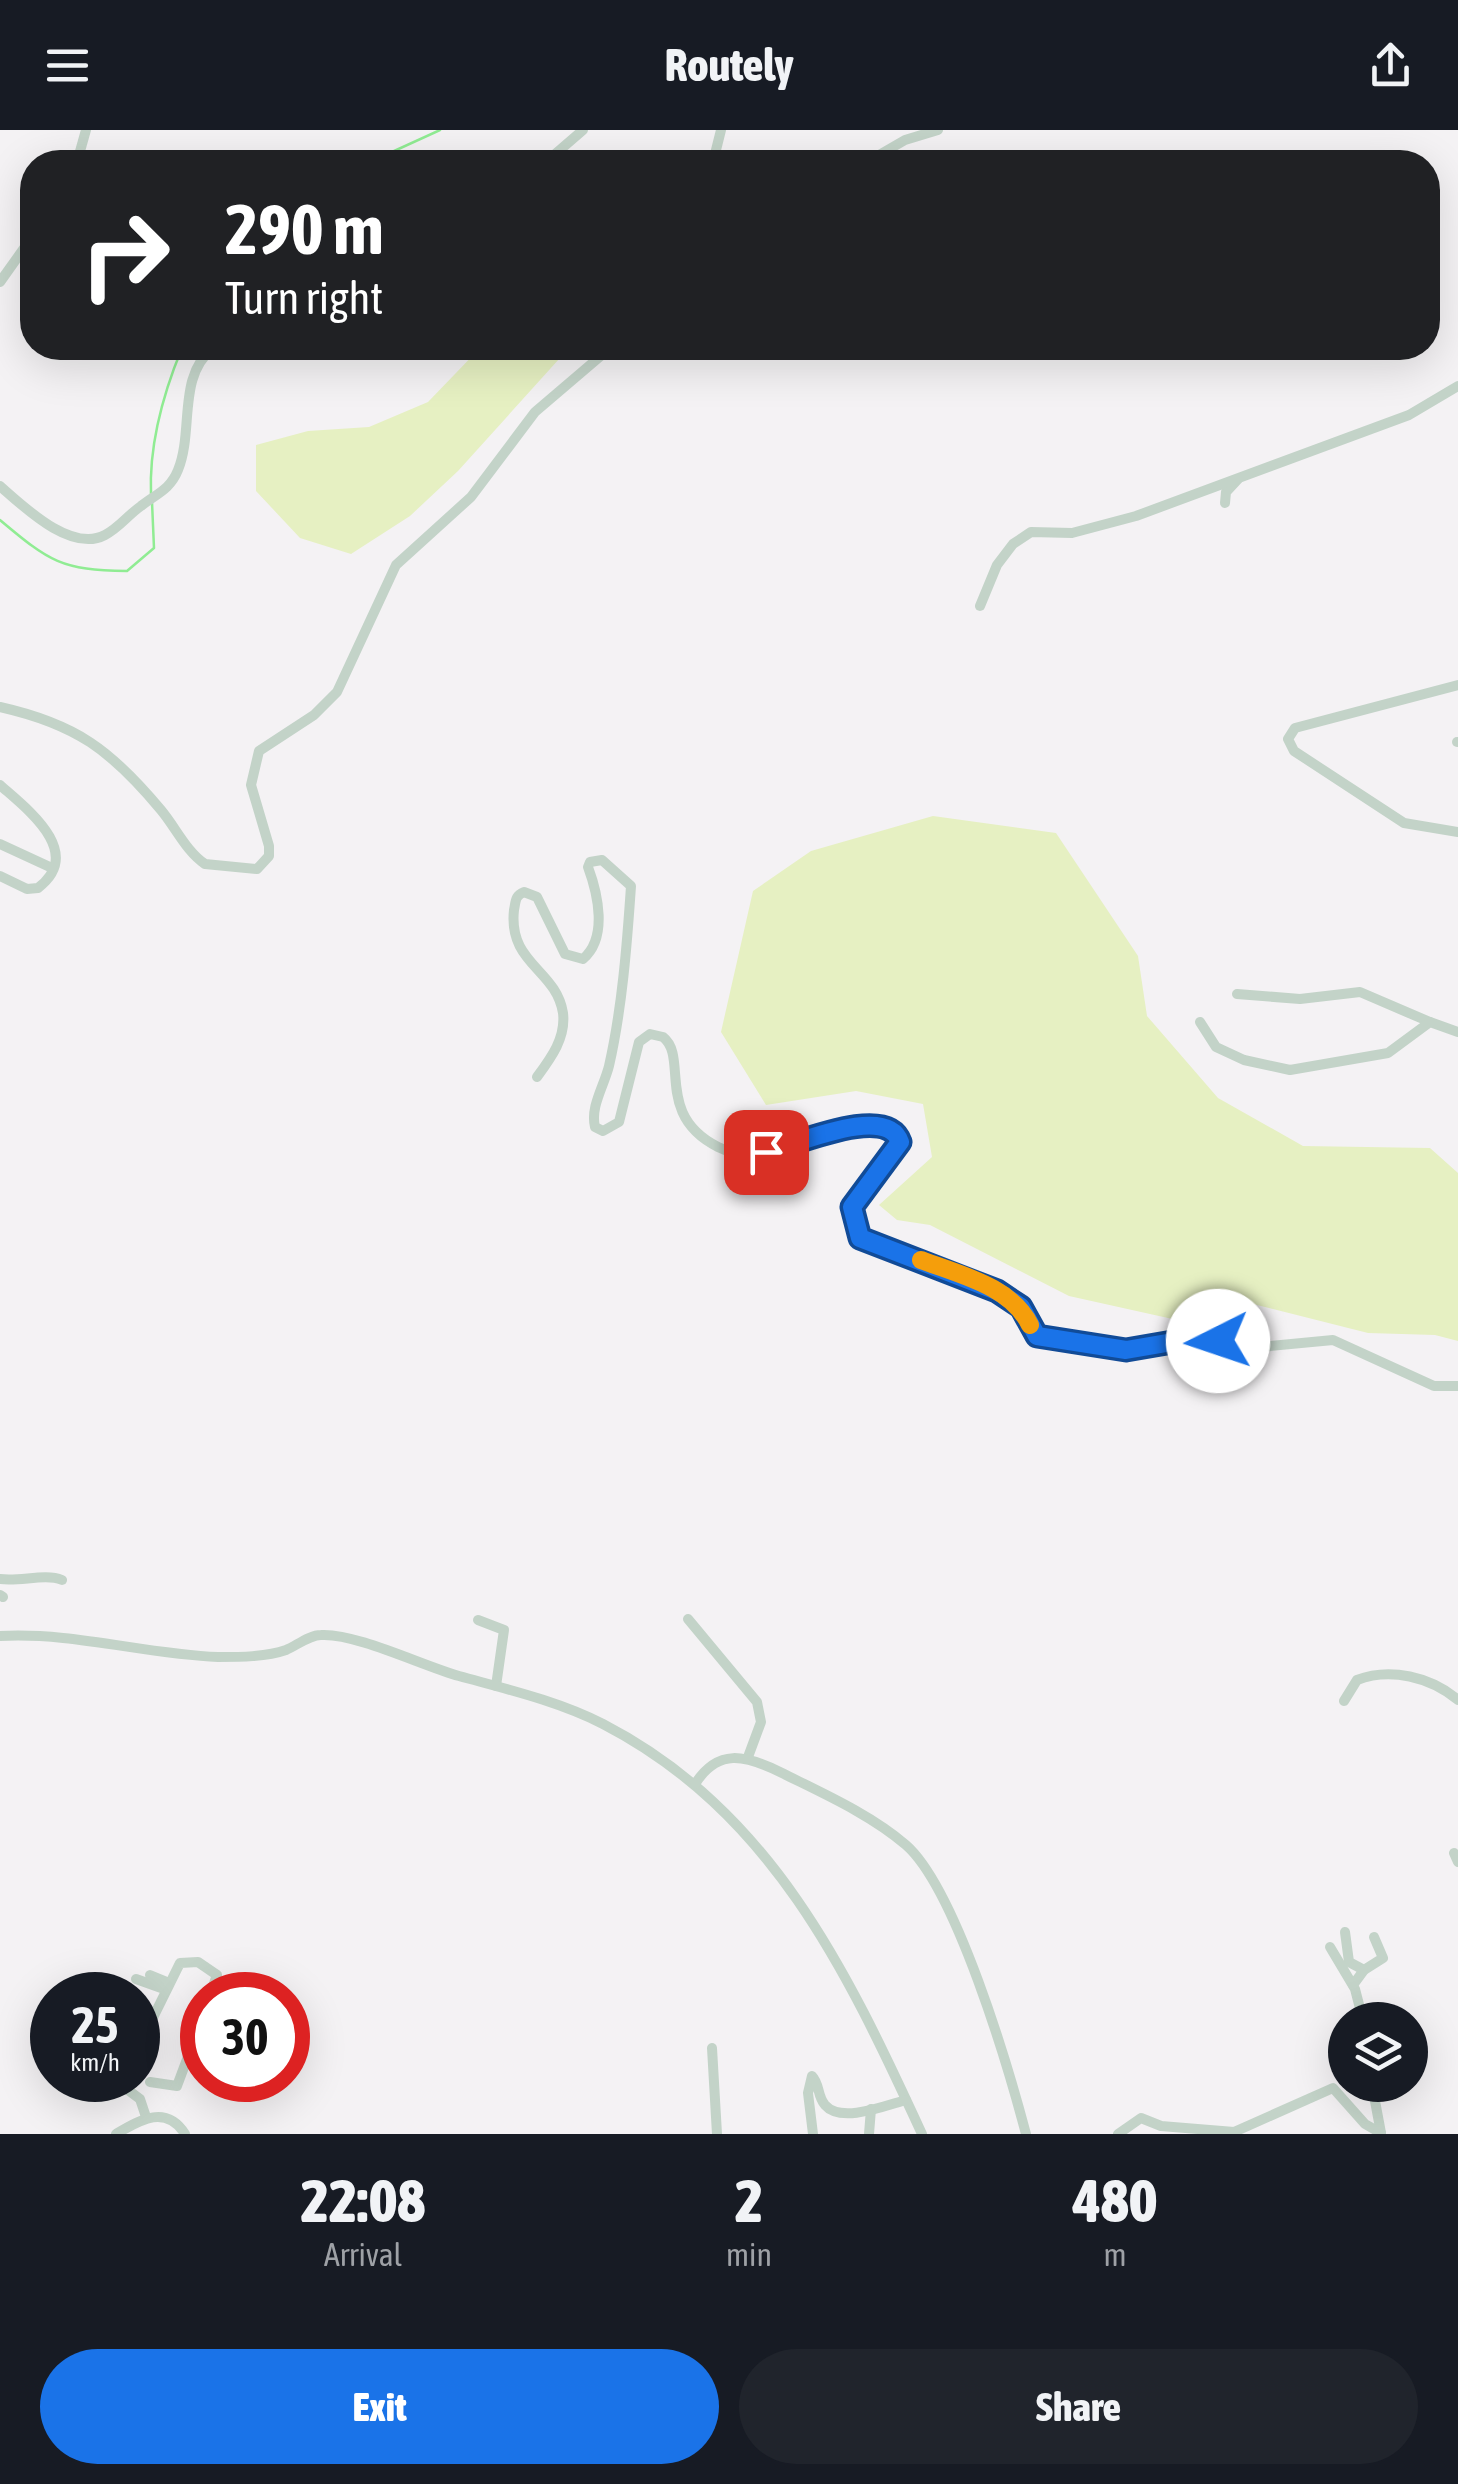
<!DOCTYPE html>
<html lang="en">
<head>
<meta charset="utf-8">
<style>
  :root { --surface:#171b24; --page:#20242c; --text:#f1f3f6; --muted:#9ea1a6; --accent:#1a73e8 }
  body { margin:0; font-family:"Asap Condensed",sans-serif; background:var(--page); color:var(--text); height:100vh; display:flex; flex-direction:column; font-size:38px; white-space:nowrap }
  * { box-sizing:border-box; margin:0 }
  p { font-size:32px; color:var(--muted) }
  .icon { flex:none; width:55px; height:55px; fill:none; stroke:currentColor; stroke-width:2; stroke-linecap:round; stroke-linejoin:round }
  .map { position:relative; height:2004px; overflow:hidden }
  .side { display:flex; flex-direction:column; background:var(--surface); flex:1 }
  .side>* { flex:none }
  .banner { position:absolute; left:20px; top:20px; width:1420px; height:210px; border-radius:40px; box-shadow:0 10px 40px #0002; background:#202124; color:#fff; overflow:hidden }
  .fabs { position:absolute; left:1328px; top:1872px; display:grid; gap:20px }
  .fabs a { display:grid; place-items:center; width:100px; height:100px; border-radius:50%; background:var(--surface); box-shadow:0 10px 40px #0002; font-size:50px }
  .speed { position:absolute; left:30px; top:1842px; display:flex; gap:20px; font-size:50px; font-weight:700; text-align:center }
  .speed>* { display:grid; place-content:center; width:130px; height:130px; border-radius:50%; background:var(--surface); box-shadow:0 10px 40px #0002; line-height:1 }
  .speed small { font-size:25px; font-weight:400 }
  .speed .limit { border:15px solid #d22; background:#fff; color:#111 }
  .pin { position:absolute; display:grid; place-items:center; width:85px; height:85px; color:#fff; margin:-42px; border-radius:20px; box-shadow:0 5px 15px #0006 }
  .me { position:absolute; width:110px; margin:-55px; rotate:266deg; stroke-linejoin:round; filter:drop-shadow(0 0 8px #0008) }
  .turn { display:flex; align-items:center; gap:35px; height:210px; padding:0 40px; font-size:45px }
  .turn .icon { width:130px; height:130px; stroke-width:2.5 }
  .turn b { display:block; font-size:70px; line-height:85px }
  .eta { display:flex; justify-content:space-evenly; align-items:center; height:170px; text-align:center }
  .eta b { font-size:60px; font-weight:800; line-height:70px }
  .primary-button { display:flex; gap:20px; margin-top:auto; padding:20px 40px }
  .primary-button a { flex:1; height:115px; border-radius:60px; background:var(--accent); color:#fff; font-size:40px; font-weight:800; line-height:115px; text-align:center }
  .primary-button a+a { background:var(--page); color:var(--text) }
  header { display:flex; justify-content:space-between; align-items:center; height:130px; padding:0 40px; background:var(--surface); font-size:45px; font-weight:800 }
  .map>svg:first-child { display:block }
</style>
</head>
<body>
<header><svg class="icon" aria-label="menu" viewBox="0 0 24 24"><path d="M4 6h16M4 12h16M4 18h16"/></svg>Routely<svg class="icon" aria-label="share" viewBox="0 0 24 24"><path d="M12 15V3M7 8l5-5 5 5M5 13v7h14v-7"/></svg></header>
<div class="map">
<svg width="1458" height="2004" viewBox="0 0 1458 2004">
  <rect width="100%" height="100%" fill="#f4f2f4"/>
  <g fill="#e6f0c2">
    <polygon points="480,218 569,218 458,341 410,386 351,424 300,408 256,361 256,315 308,301 369,297 428,272"/>
    <polygon points="933,686 1056,703 1138,826 1147,886 1218,968 1303,1016 1430,1018 1458,1043 1458,1211 1435,1205 1368,1203 1253,1174 1195,1194 1069,1166 930,1095 897,1090 879,1075 932,1027 923,974 856,961 766,975 721,902 753,761 811,721"/>
  </g>
  <g fill="none" stroke-linecap="round" stroke-linejoin="round">
    <g stroke="#90ec93" stroke-width="2.5">
      <polyline points="370,32 440,0"/>
      <path d="M151,364C149,314 163,264 182,218"/>
      <path d="M0,390C50,432 61,440 127,441L154,418L152,372"/>
    </g>
    <g stroke="#c3d3c8" stroke-width="10">
      <polyline points="77,32 86,0"/>
      <polyline points="546,32 583,0"/>
      <polyline points="713,32 721,0"/>
      <polyline points="867,32 905,10 938,0"/>
      <polyline points="0,152 32,107"/>
      <path d="M0,356C24,377 71,423 105,405C119,398 128,385 141,376C156,364 170,360 178,340C194,301 177,246 213,218"/>
      <polyline points="1225,373 1226,362 1238,349"/>
      <polyline points="980,476 997,435 1013,414 1031,402 1072,403 1136,386 1409,285 1458,256"/>
      <polyline points="1458,555 1295,598 1288,609 1294,621 1404,693 1458,702"/>
      <path d="M0,577C76,594 111,620 161,680C176,698 186,721 205,734L257,739L269,726V716L251,655L259,621L314,585L337,562L396,435L471,367L535,282L610,218"/>
      <polyline points="1457,612 1458,612"/>
      <path d="M0,655C27,679 85,722 38,758L27,759L0,746"/>
      <polyline points="0,714 52,738"/>
      <polyline points="1237,864 1300,869 1360,862 1430,892"/>
      <polyline points="1200,892 1216,917 1244,930 1290,940 1388,923 1430,892 1458,902"/>
      <path d="M537,947C551,928 566,908 563,883C556,839 508,834 514,780C516,770 515,766 524,762L537,767L565,824L583,829C608,808 598,764 588,737L590,732L602,730L631,756C627,815 622,879 609,936C604,956 590,977 595,997L603,1001L619,992L639,912L650,904L663,907C689,927 654,985 718,1017C776,1046 846,970 897,1002L900,1012L896,1020L852,1077L860,1107L997,1161L1021,1177L1037,1206L1126,1220L1205,1208L1240,1219L1333,1210L1434,1256H1458"/>
      <path d="M0,1449C20,1452 45,1443 62,1450"/>
      <polyline points="0,1465 3,1467"/>
      <polyline points="688,1489 757,1572 761,1592 748,1627"/>
      <polyline points="478,1490 504,1500 496,1556"/>
      <path d="M0,1506C74,1502 144,1524 218,1527C240,1527 266,1527 286,1520C296,1516 309,1505 321,1505C356,1503 423,1536 459,1546C506,1559 558,1571 603,1594C771,1681 846,1839 922,2004"/>
      <path d="M1344,1571L1357,1550C1390,1537 1431,1547 1458,1570"/>
      <path d="M695,1654C718,1618 745,1625 780,1642C822,1663 870,1684 906,1715C956,1759 1008,1936 1026,2004"/>
      <polyline points="1454,1723 1458,1732"/>
      <polyline points="1345,1802 1349,1832 1364,1840"/>
      <polyline points="1330,1817 1355,1859 1363,1890"/>
      <polyline points="150,1845 167,1852"/>
      <polyline points="136,1849 164,1859"/>
      <polyline points="1353,1855 1364,1840 1383,1828 1374,1807"/>
      <polyline points="138,1918 180,1833 198,1832 217,1845 210,1865"/>
      <polyline points="712,1918 717,2004"/>
      <polyline points="122,1950 120,1954 140,1969 146,1987"/>
      <polyline points="150,1952 177,1956 202,1889"/>
      <polyline points="1372,1955 1381,2003"/>
      <path d="M116,2004C140,1990 166,1974 185,2004"/>
      <path d="M813,2004L808,1963L812,1946C820,1954 817,1966 825,1975C841,1994 887,1975 906,1970"/>
      <polyline points="869,2004 871,1979"/>
      <polyline points="1118,2004 1141,1988 1161,1996 1234,2002 1333,1958 1365,1994 1381,2003"/>
    </g>
  </g>
  <g fill="none" stroke-linecap="round" stroke-linejoin="round">
    <g stroke="#114b97" stroke-width="25">
      <path id="route" d="M766,1022C795,1015 887,973 900,1012L852,1077L860,1108L997,1161L1021,1177L1037,1206L1126,1220L1190,1209L1218,1211"/>
    </g>
    <use href="#route" stroke="#1a73e8" stroke-width="18"/>
    <path stroke="#f59e0b" stroke-width="18" d="M921,1130C960,1145 1011,1156 1030,1195"/>
  </g>
</svg>
<div class="fabs">
<a><svg class="icon" aria-label="layers" viewBox="0 0 24 24"><path d="M12 4l9 5-9 5-9-5zM3 14l9 5 9-5"/></svg></a>
</div>
<div class="speed"><div>25<small>km/h</small></div><div class="limit">30</div></div>
<div class="pin" style="left:766px;top:1022px;background:#d93025"><svg class="icon" aria-label="arrive" viewBox="0 0 24 24"><path d="M6 21V4h12l-3 4 3 4H6"/></svg></div>
<svg class="me" style="left:1218px;top:1211px" viewBox="-20 -20 40 40"><circle r="19" fill="#fff"/><path d="M0-13L10 11 0 6-10 11z" fill="#1a73e8"/></svg>
<div class="banner">
<div class="turn"><svg class="icon" aria-label="right" viewBox="0 0 24 24"><path d="M7 20v-9h11M14 6l5 5-5 5"/></svg><div><b>290 m</b>Turn right</div></div>
</div>
</div>
<section class="side">
<div class="eta">
<div><b>22:08</b><p>Arrival</p></div>
<div><b>2</b><p>min</p></div>
<div><b>480</b><p>m</p></div>
</div>
<div class="primary-button"><a>Exit</a><a>Share</a></div>
</section>
</body>
</html>
